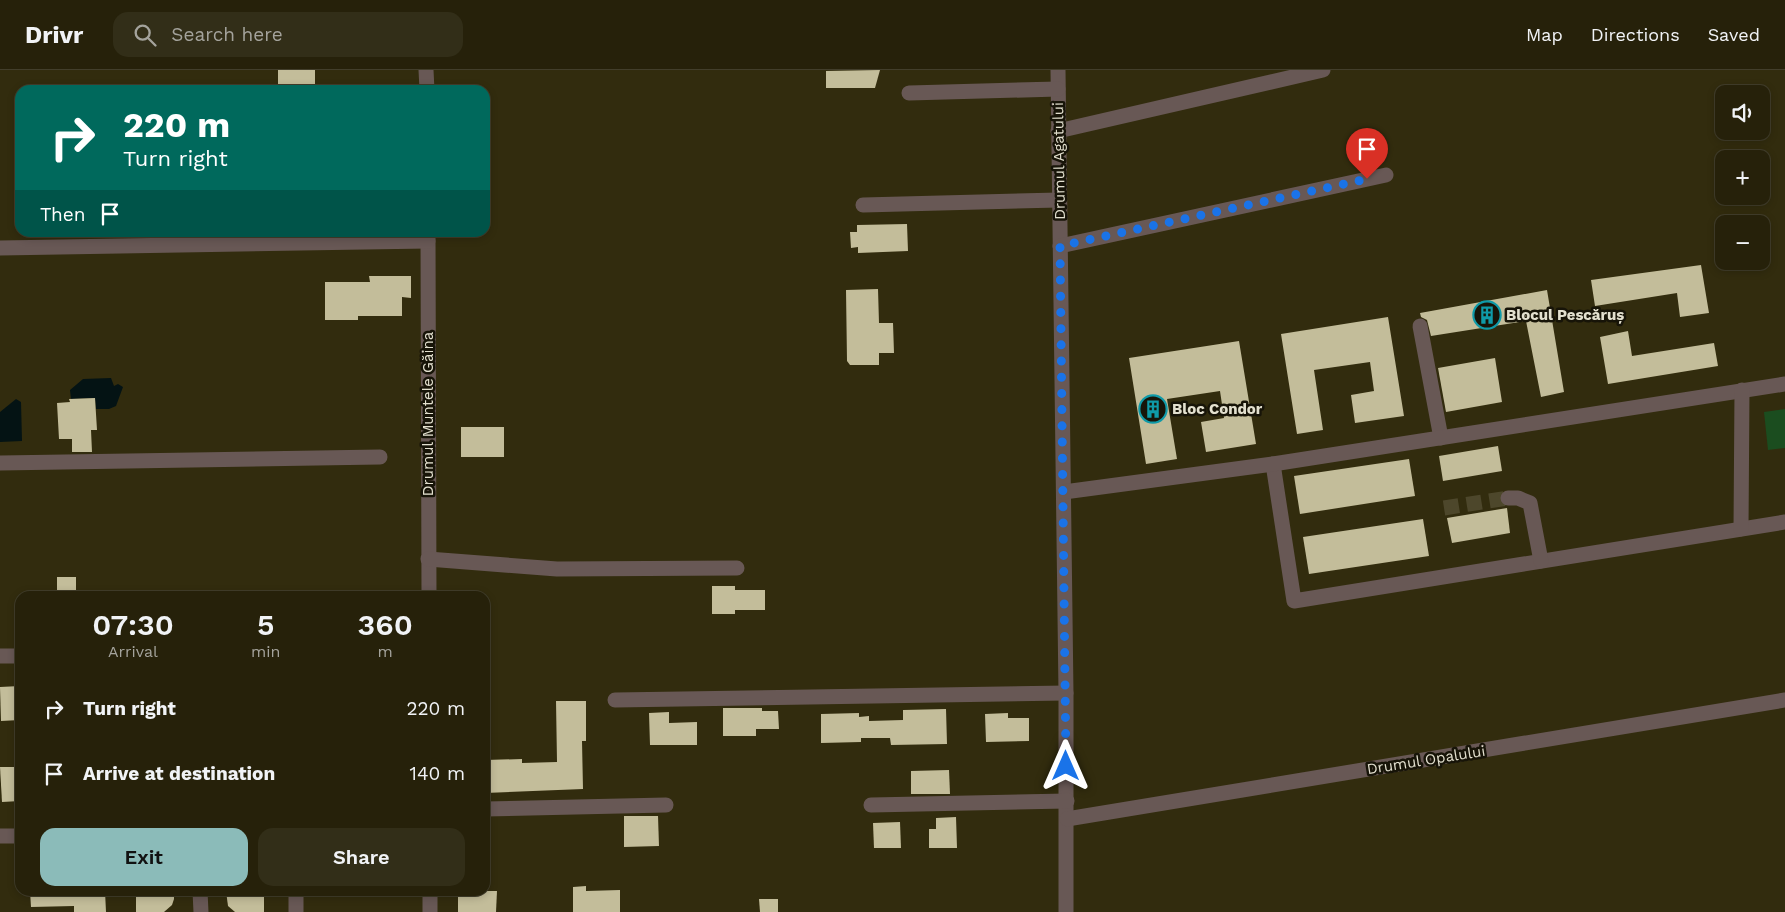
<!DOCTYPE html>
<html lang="en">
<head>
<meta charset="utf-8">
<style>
  :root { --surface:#26210a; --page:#322e18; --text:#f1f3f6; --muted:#a4a39c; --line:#423e2b; --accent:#8bbbb9 }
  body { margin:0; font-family:"Work Sans",sans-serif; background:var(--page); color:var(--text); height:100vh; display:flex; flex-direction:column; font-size:19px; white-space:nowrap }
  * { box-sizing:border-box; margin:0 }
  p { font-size:16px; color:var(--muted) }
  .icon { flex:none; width:28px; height:28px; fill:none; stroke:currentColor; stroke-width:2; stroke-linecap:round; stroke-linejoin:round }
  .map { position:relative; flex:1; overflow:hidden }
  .sheet { position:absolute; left:15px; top:521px; width:475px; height:305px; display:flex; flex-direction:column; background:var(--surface); border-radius:15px; box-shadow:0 2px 8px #0003,0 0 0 1px var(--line) }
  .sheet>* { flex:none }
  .hud { position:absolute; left:15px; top:15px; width:475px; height:152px; border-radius:15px; box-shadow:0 2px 8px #0003,0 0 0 1px var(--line); background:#00695c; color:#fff; overflow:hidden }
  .fabs { position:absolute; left:1715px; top:15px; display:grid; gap:10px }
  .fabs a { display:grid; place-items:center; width:55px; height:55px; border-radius:10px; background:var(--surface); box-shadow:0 2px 8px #0003,0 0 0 1px var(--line); font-size:25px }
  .pin { position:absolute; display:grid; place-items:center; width:42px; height:42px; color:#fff; margin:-51px -21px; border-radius:50% 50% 50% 0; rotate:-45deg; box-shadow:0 0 5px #0007 }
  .pin .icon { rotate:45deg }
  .me { position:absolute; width:55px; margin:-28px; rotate:0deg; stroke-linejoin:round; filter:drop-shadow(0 0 4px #0008) }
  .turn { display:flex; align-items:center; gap:18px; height:105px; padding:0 25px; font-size:22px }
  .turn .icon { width:65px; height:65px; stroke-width:2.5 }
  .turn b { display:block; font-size:35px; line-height:42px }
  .then { display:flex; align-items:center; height:48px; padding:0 25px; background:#0003; gap:10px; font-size:19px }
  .eta { display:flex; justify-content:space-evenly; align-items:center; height:85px; text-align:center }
  .eta b { font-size:30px; font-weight:600; line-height:35px }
  .action { display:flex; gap:10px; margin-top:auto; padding:10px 25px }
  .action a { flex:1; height:58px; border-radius:15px; background:var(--accent); color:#111; font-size:20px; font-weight:600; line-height:58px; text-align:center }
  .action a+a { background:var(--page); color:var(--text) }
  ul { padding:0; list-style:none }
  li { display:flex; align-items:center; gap:15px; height:65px; padding:0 25px }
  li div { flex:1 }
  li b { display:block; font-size:19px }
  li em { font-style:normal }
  header { display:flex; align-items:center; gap:30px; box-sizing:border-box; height:70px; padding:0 25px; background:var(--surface); border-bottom:1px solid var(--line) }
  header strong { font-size:24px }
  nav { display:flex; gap:28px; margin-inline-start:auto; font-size:18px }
  .search { width:350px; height:45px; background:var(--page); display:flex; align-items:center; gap:12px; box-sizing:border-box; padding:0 18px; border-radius:15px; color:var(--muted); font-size:19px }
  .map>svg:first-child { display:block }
</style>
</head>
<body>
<header>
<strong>Drivr</strong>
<div class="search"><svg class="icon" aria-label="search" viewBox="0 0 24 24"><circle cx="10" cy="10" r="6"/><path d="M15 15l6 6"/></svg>Search here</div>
<nav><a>Map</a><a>Directions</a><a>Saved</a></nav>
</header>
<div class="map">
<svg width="1785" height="842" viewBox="0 0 1785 842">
  <rect width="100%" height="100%" fill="#322c0e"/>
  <polygon fill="#1b4d1f" points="1785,339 1785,378 1768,380 1764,342"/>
  <g fill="#041314">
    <polygon points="111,308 114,316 118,314 123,317 116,336 109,339 96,339 95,328 71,329 70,320 83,309"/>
    <polygon points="16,329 21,332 22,371 0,372 0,342"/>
  </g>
  <g fill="#c3bd9a">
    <rect x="278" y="0" width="37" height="14"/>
    <polygon points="880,0 875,18 826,18 826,1"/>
    <polygon points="907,154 908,181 858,183 858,177 851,178 850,162 857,162 857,155"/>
    <polygon points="1701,195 1709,243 1680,247 1677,223 1595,236 1591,210"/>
    <polygon points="369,206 411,206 411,228 402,227 402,246 358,246 358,250 325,250 325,212 370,212"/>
    <polygon points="878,219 879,253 893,253 894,283 879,283 879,295 850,295 847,291 846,220"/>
    <polygon points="1547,220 1564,322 1541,327 1526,251 1431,266 1427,250 1421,247 1420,243"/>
    <polygon points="1388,247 1404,346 1355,353 1351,325 1374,321 1370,292 1314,300 1323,360 1297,364 1281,264"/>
    <polygon points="1628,261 1632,286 1714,273 1718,296 1608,314 1600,267"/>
    <polygon points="1239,271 1256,374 1206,382 1201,352 1224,348 1220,321 1167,329 1177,389 1146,394 1129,288"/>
    <polygon points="1495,288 1502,332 1446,342 1438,298"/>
    <polygon points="95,328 97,360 91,360 92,382 72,382 72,369 59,369 57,333 70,332 69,329"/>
    <rect x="461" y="357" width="43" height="30"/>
    <polygon points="1498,376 1502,401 1443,411 1439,386"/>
    <polygon points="1409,389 1415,426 1300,444 1294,406"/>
    <polygon points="1507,438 1510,463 1452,473 1447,448"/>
    <polygon points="1423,449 1429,486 1309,504 1303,467"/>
    <rect x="57" y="507" width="19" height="19"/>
    <polygon points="712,516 735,516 735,520 765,520 765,540 735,540 735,544 712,544"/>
    <polygon points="20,616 20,650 1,651 0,617"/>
    <polygon points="556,631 586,631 586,671 582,671 583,719 485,723 485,690 522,689 522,693 557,692"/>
    <polygon points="723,638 762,638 762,641 778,641 779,659 756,659 756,666 723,666"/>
    <polygon points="946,639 947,674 891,675 890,668 861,668 861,672 821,673 821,644 859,643 859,647 869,646 869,651 903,650 903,640"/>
    <polygon points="669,642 669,653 697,652 697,675 650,675 649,643"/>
    <polygon points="1008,643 1008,648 1029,648 1029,671 986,672 985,644"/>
    <polygon points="0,697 20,697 20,731 2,732"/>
    <polygon points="949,700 950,724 911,724 911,701"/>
    <polygon points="624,746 658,746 659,776 624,777"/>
    <polygon points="956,747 957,778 929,778 929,759 936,759 936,748"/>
    <polygon points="900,752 901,778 874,778 873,753"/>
    <polygon points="586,816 586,821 620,820 620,842 573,842 573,817"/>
    <polygon points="30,821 105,821 106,842 74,842 74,836 31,837"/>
    <polygon points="136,821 174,821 174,829 172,835 164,842 136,842"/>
    <polygon points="226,821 264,821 264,842 235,842 228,836"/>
    <polygon points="458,821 497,821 496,842 458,842"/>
    <polygon points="759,829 778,829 778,842 760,842"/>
  </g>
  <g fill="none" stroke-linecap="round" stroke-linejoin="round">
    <polyline stroke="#4d472b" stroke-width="15" stroke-dasharray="15 8" stroke-linecap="butt" points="1444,438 1508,428"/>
    <g stroke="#685855" stroke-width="15">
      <polyline points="426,0 427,20"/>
      <polyline points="1058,0 1066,623 1066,842"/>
      <polyline points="909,23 1058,19"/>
      <polyline points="1058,61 1323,0"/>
      <polyline points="863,135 1059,130"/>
      <polyline points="428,162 429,526"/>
      <polyline points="1060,176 1386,105"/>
      <polyline points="0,178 428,171"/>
      <polyline points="1420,256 1441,368"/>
      <polyline points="0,393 380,387"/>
      <polyline points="1273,394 1294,531 1785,452"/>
      <polyline points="1064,422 1273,394 1785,314"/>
      <polyline points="1508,428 1518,428 1530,433 1541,491"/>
      <polyline points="1741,459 1742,320"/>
      <polyline points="428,489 557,499 737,498"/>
      <polyline points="0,586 20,586"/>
      <polyline points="615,630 1066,623"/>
      <polyline points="871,735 1067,731"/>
      <polyline points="485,739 666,735"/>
      <polyline points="1067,749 1785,630"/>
      <polyline points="0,766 20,766"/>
      <polyline points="200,821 201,842"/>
      <polyline points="296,821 296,842"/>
      <polyline points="430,821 430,842"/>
    </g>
  </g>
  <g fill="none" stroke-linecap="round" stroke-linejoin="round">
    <polyline stroke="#1a73e8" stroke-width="9" stroke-dasharray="0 16.2" points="1066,696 1060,176 1367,109"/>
  </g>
  <defs>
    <g id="building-ring" transform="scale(1.4375)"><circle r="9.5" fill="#171408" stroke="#0f9aa8" stroke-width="1.5"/><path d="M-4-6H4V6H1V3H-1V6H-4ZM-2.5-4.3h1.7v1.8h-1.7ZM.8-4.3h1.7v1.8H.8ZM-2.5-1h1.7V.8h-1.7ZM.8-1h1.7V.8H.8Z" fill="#0f9aa8"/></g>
  </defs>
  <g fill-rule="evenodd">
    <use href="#building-ring" x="1487" y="245"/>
    <use href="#building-ring" x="1153" y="339"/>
  </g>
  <g text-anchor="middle" stroke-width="5" stroke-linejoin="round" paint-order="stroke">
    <g font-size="15" fill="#e3e0cf" stroke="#171408">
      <text transform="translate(1059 91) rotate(-91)" y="5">Drumul Agatului</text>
      <text transform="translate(428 344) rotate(-90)" y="5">Drumul Muntele Găina</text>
      <text transform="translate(1426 690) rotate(-9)" y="5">Drumul Opalului</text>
    </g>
    <g font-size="15" font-weight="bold" fill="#e3e0cf" stroke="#171408" text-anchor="start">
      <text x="1506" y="250">Blocul Pescăruș</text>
      <text x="1172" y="344">Bloc Condor</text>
    </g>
  </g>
</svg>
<div class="fabs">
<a><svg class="icon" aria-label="sound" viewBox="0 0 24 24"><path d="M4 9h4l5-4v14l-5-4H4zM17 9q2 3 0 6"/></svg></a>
<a>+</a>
<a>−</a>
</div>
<div class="pin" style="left:1367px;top:109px;background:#d93025"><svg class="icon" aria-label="arrive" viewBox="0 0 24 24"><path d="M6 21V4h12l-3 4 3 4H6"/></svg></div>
<svg class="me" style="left:1066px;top:696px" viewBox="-20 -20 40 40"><path d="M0-17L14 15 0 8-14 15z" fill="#1a73e8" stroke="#fff" stroke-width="4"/></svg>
<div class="hud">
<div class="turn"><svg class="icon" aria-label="right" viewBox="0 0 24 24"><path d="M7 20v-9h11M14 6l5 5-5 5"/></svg><div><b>220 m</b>Turn right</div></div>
<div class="then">Then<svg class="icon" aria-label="arrive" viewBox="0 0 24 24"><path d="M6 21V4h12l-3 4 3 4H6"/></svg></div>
</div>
<section class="sheet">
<div class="eta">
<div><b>07:30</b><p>Arrival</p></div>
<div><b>5</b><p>min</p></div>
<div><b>360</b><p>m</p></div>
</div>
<ul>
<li><svg class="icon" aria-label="right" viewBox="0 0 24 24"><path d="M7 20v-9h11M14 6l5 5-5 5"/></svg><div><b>Turn right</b></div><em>220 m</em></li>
<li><svg class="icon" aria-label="arrive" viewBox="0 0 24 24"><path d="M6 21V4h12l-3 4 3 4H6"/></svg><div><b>Arrive at destination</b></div><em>140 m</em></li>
</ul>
<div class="action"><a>Exit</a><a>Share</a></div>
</section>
</div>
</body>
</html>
